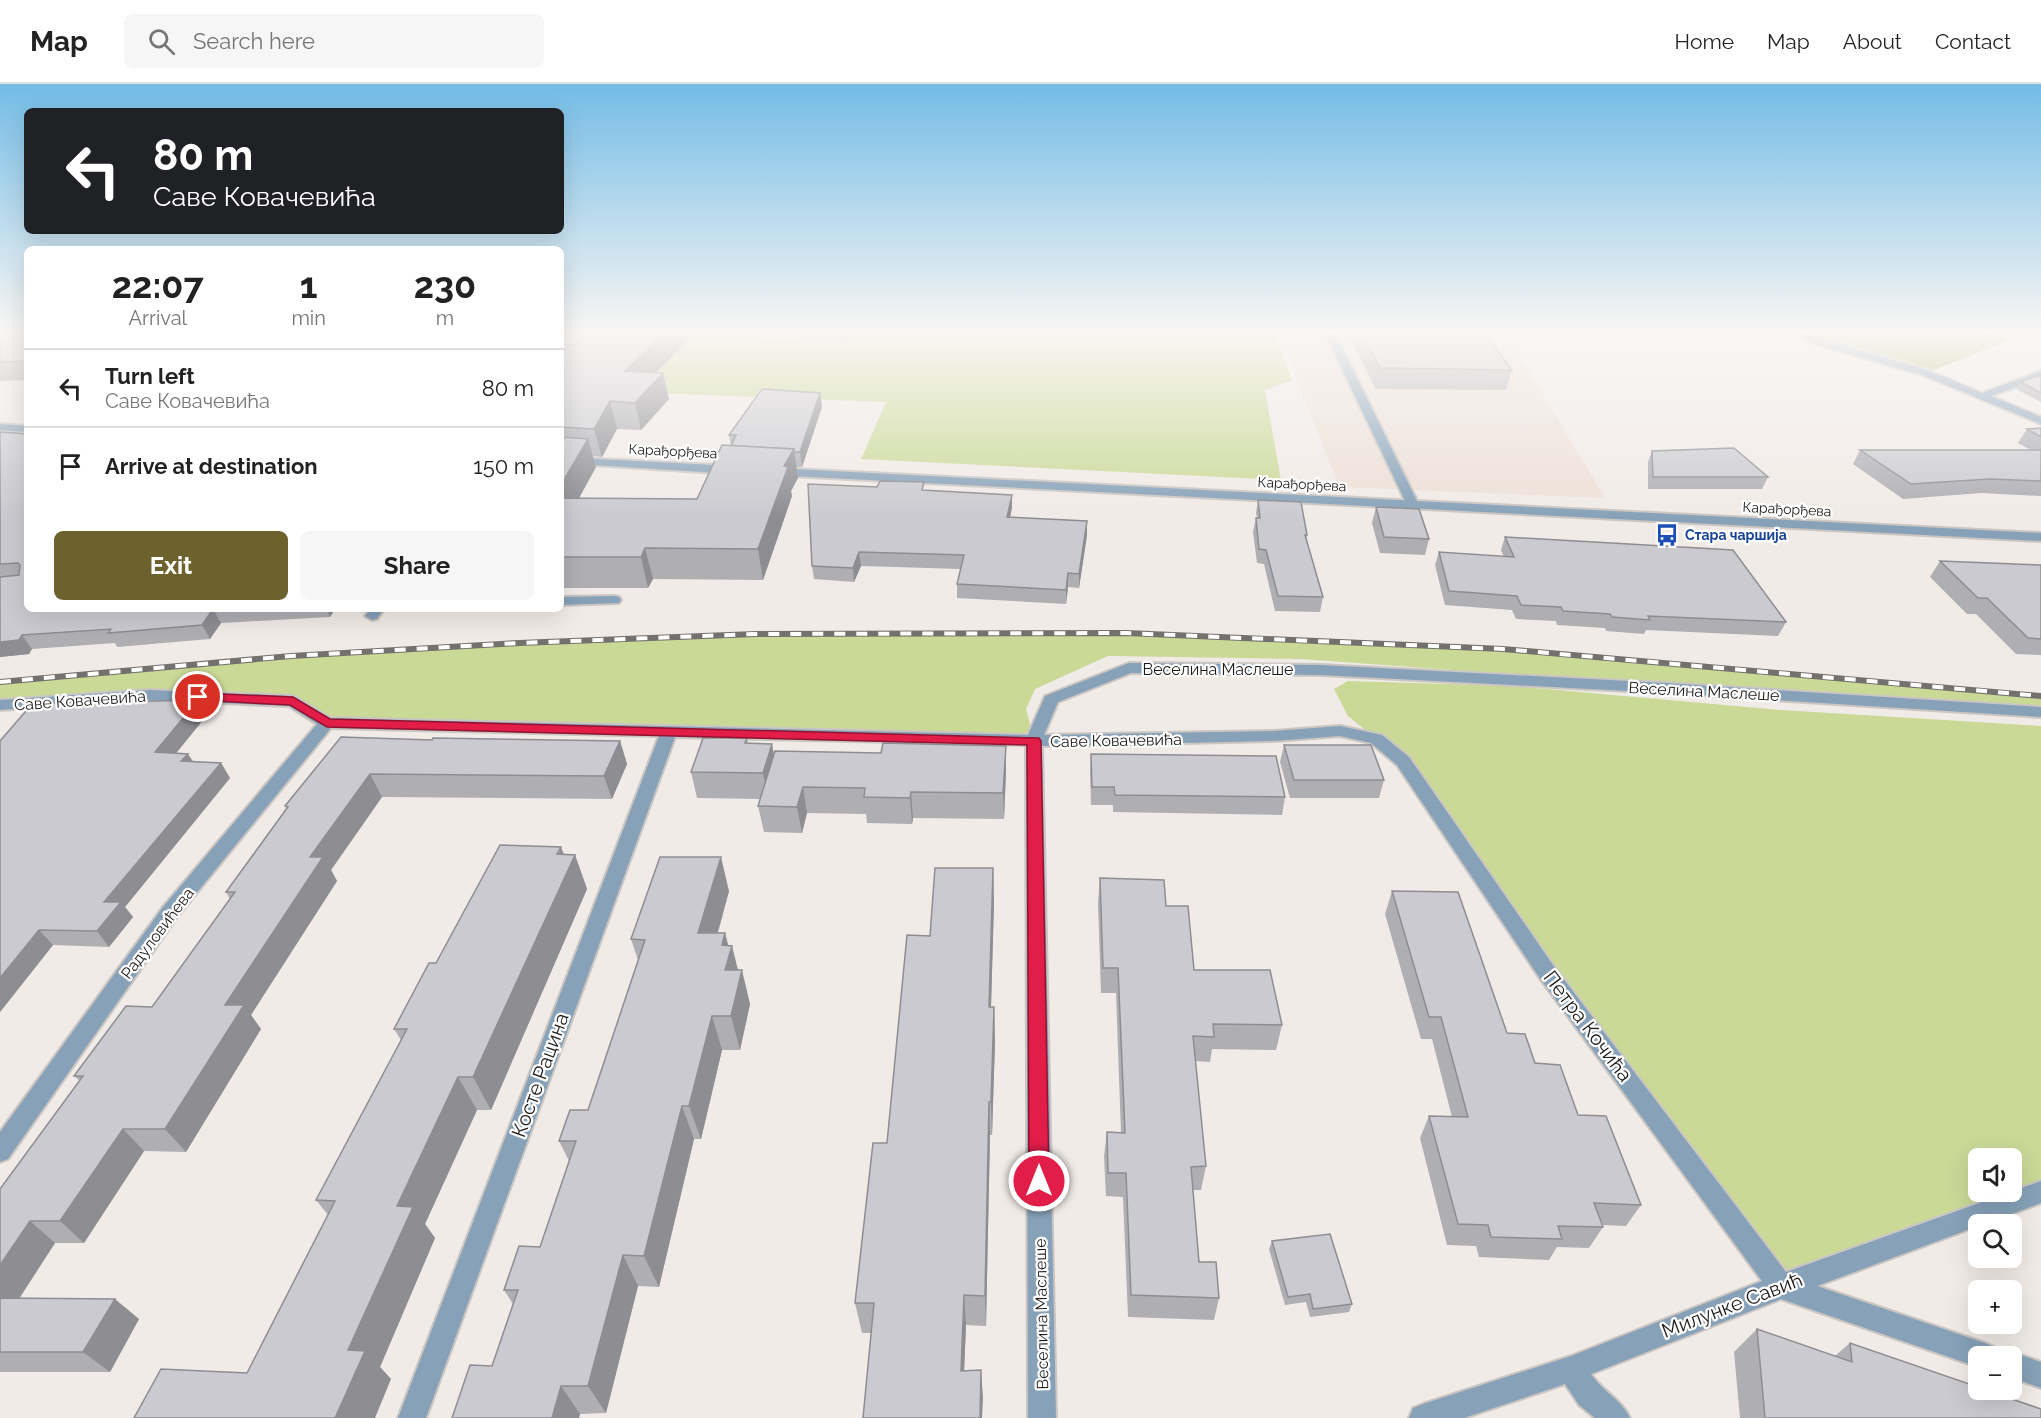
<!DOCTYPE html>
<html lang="en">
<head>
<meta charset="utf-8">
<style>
  :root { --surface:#fff; --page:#f6f6f6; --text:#222; --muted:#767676; --line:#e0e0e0; --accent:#6d622e }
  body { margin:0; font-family:Raleway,sans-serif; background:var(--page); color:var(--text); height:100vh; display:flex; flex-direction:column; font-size:22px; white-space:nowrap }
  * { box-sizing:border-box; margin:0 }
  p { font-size:20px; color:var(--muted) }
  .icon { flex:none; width:33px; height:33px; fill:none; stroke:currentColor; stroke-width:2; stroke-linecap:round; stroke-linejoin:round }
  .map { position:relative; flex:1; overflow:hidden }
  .panel { position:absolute; left:24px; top:162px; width:540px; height:366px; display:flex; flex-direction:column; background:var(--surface); border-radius:9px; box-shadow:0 6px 24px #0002 }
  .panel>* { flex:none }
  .top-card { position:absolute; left:24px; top:24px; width:540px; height:126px; border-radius:9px; box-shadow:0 6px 24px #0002; background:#202124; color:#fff; overflow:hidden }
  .tools { position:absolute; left:1968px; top:1064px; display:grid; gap:12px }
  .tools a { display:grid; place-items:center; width:54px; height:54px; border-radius:9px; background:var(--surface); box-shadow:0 6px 24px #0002; font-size:30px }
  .pin { position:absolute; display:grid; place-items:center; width:51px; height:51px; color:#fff; margin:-26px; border:3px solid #fff; border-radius:50%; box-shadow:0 2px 6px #0007 }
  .me { position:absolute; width:66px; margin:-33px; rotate:0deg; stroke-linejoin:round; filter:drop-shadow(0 0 4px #0008) }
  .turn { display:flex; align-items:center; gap:21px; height:126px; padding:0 30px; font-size:27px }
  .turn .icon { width:78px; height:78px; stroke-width:2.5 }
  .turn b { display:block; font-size:42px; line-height:51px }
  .eta { display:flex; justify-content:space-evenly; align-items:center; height:102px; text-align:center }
  .eta b { font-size:36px; font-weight:700; line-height:42px }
  .cta { display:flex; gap:12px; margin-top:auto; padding:12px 30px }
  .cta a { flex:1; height:69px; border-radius:9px; background:var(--accent); color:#fff; font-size:24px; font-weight:700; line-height:69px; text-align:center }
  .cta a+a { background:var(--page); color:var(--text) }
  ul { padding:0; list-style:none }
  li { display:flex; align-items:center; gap:18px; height:78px; padding:0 30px; border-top:2px solid var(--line) }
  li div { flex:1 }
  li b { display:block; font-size:22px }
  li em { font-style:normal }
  header { display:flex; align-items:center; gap:36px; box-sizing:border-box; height:84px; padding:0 30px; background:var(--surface); border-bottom:2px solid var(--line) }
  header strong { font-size:28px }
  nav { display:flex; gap:33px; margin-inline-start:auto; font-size:21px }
  .search { width:420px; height:54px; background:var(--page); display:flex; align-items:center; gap:15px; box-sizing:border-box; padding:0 21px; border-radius:9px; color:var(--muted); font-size:22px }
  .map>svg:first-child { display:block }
</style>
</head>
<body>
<header>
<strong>Map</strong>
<div class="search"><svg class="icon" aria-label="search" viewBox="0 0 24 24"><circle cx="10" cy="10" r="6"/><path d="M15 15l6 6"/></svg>Search here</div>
<nav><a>Home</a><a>Map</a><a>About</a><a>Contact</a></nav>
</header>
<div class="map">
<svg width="2041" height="1334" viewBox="0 0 2041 1334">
  <rect width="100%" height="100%" fill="#f1ebe7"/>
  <g fill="#ede0d7">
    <polygon points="765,247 847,247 836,259 759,253"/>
    <polygon points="1277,247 1505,247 1605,414 1340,403"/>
  </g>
  <g fill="#cad996" fill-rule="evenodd">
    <polygon points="611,247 765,247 760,253 836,259 847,247 1274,247 1292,296 1265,306 1281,396 861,375 886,318 626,308"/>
    <polygon points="1126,549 1503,565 2041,614 2041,628 1300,575 1108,572 1035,605 1026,625 1034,657 327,639 293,617 150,611 0,621 0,598 291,572 519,559 756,550"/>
    <path d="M1348,597L1513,602L1781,626L2041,642V1098L1781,1202L1403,677L1348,632L1334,605ZM1978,1074H2012V1107H1978Z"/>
  </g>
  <polygon fill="#b0c175" points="1788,247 1980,247 2010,256 1926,289 1818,258"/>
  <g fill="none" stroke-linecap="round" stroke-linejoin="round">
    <g stroke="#cbc6c2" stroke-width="4">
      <g id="service">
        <polygon points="1324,247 1334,247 1419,421 1417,424 1413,425 1407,421"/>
        <polygon points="614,512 619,513 621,516 619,519 561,521 561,513"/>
        <polygon points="370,525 384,525 377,535 372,536 365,532"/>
      </g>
    </g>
    <g stroke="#cbc6c2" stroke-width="4">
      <g id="minor">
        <polygon points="1783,247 1796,247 1930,287 1982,309 2041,287 2041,294 1991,312 2041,333 2041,340 1922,291 1815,260"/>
        <path d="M1129,579L1321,581L1666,599L2041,623V633L1666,609L1321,591L1131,589L1058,618L1044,651L1274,647L1340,642L1382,651L1409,673L1553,881L1786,1188L2041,1097V1119L1985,1140H1978V1142L1817,1202L1985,1259L1994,1263L1998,1272H1978V1283L1781,1215L1591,1290C1602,1307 1622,1316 1630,1334H1595L1579,1321L1565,1300L1464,1334H1409L1413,1324L1423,1320L1571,1272L1762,1197L1539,893L1397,681L1371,659L1340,652L1274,657L1042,662L1056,1334H1028L1026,661L675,653L426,1334H398L659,652L331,644L177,833L8,1075L0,1078V1048L163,823L317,640L289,622L150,616L0,626V616L150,606L293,612L330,634L1028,651L1045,612Z"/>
        <polygon points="2012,1268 2041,1278 2041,1304 2012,1294 2012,1272 2002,1272"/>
      </g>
    </g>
    <g stroke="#cbc6c2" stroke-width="4">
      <g id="tertiary">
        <polygon points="0,340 27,342 27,348 0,346"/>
        <polygon points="561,373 734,382 740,386 734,390 561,379"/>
        <polygon points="775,384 2041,449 2041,457 771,391 769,388"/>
      </g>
    </g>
    <use href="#service" fill="#86a1b8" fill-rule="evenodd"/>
    <use href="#minor" fill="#86a1b8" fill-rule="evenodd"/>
    <use href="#tertiary" fill="#86a1b8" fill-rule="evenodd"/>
    <g stroke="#74706e" stroke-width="6">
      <polyline id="rail" points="0,598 291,572 519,559 756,550 1126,549 1503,565 2041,612"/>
    </g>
    <use href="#rail" stroke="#fff" stroke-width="4" stroke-dasharray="11" stroke-linecap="butt"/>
  </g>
  <g fill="#aeaeb3">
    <polygon points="27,247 27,296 0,297 0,248"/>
    <polygon points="590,247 697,247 656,288 669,315 641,346 617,345 602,373 593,372 596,383 579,414 697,415 731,362 729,351 820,309 822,323 802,383 796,383 798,394 791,407 792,412 763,496 653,495 648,504 561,504 561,260 574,261"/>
    <polygon points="799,247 850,247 843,257 800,255"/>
    <polygon points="1346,247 1483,247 1512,286 1506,306 1376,305"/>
    <polygon points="2041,291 2041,318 2016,305 2021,298"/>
    <polygon points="2041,344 2041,412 1981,409 1903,415 1853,380 1860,366 2031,366 2018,359 2027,345"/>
    <polygon points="0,348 27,525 335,525 330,533 221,539 210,555 117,563 115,559 32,565 29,570 0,573"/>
    <polygon points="1652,367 1768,393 1762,405 1648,405 1648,378"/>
    <polygon points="925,406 1012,411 1012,424 1010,433 1087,437 1087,451 1079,504 1068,503 1066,520 957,514 957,500 961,485 861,482 854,498 814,495 812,482"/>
    <polygon points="1258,416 1307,451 1306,456 1323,513 1320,528 1275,527 1264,480 1257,479 1253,448 1256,434 1257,434 1256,429"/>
    <polygon points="1376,423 1429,455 1425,471 1380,469 1372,439"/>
    <polygon points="1505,453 1786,538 1778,552 1646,546 1644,550 1606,547 1605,544 1557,541 1556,537 1516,535 1512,526 1445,521 1435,481 1439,468 1504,473 1501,466"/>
    <polygon points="1940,477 2041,481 2041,571 2016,570 1976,530 1967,530 1930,493"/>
    <polygon points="198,616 207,631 176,669 193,678 221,679 230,694 125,823 133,833 109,863 53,861 0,928 0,657"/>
    <polygon points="747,654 748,659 774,670 1006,687 1004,735 913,734 912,740 867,739 866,730 807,729 802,749 764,748 758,722 760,715 697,714 691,688"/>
    <polygon points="432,656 620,657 627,680 612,715 382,713 331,786 337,797 251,931 261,945 186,1068 144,1067 84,1159 55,1159 19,1215 139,1235 110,1288 0,1288 0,1105 80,997 74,992 152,923 230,815 226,808 286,724 285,722"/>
    <polygon points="1284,661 1384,696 1379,714 1290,714 1280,678"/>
    <polygon points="1091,670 1285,713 1282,731 1113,728 1113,721 1091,721 1090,688"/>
    <polygon points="575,771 587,805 491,1026 477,1026 425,1140 435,1154 380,1283 391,1295 247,1289 328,1131 316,1116 401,956 394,945 436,879"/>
    <polygon points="993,784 994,818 991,923 994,923 995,957 992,1051 990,1051 986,1242 966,1241 964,1286 983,1314 871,1249 862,1249 855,1219 887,1059 930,852"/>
    <polygon points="1100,794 1166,822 1194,886 1282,941 1276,966 1212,965 1210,978 1195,977 1206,1082 1201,1106 1193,1106 1199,1178 1219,1214 1214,1236 1128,1233 1123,1113 1106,1112 1104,1072 1107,1048 1121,1049 1116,909 1101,909 1098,819"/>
    <polygon points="729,807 718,849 725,849 728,861 750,920 740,966 722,966 701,1055 694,1055 659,1203 638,1202 606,1329 580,1330 579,1334 452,1334 492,1282 513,1220 504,1206 540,1163 569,1077 559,1057 588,1026 638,876 631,855"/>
    <polygon points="1392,807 1507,949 1535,979 1578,1031 1641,1121 1626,1142 1602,1141 1603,1143 1589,1164 1557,1163 1549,1176 1479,1173 1476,1162 1447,1161 1420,1054 1429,1032 1452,1033 1432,955 1421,955 1385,830"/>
    <polygon points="1272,1157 1352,1220 1349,1228 1310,1233 1306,1218 1285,1221 1269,1165"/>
    <polygon points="1757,1245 1835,1272 1850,1259 2041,1334 1740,1334 1734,1268"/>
  </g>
  <g fill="#8d8d92">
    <polygon points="666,247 697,247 631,314 625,287"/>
    <polygon points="842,247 850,247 843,257"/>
    <polygon points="663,289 669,315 641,346 635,319"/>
    <polygon points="820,309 822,323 802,383 800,368"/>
    <polygon points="610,317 617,345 602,373 594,345"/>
    <polygon points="588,355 596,383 563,443 561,438 561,401"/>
    <polygon points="794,365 798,394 791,407 792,412 763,496 758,465 784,382"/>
    <polygon points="1012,411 1012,424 1007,446 1007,433"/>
    <polygon points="1087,437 1087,451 1079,504 1079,490"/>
    <polygon points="645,464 653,495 648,504 641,473"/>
    <polygon points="859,468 861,482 854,498 853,484"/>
    <polygon points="1068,489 1068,503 1066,520 1066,506"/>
    <polygon points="213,525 221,539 210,555 202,541"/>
    <polygon points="326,525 335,525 330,533"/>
    <polygon points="22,551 32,565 29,570 0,573 0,558"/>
    <polygon points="198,616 207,631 165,683 155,668"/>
    <polygon points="620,657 627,680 612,715 604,692"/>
    <polygon points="772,660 777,686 768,715 763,689"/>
    <polygon points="1006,662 1006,687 1004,735 1003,709"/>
    <polygon points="188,670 198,685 181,677"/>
    <polygon points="221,679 230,694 125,823 133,833 109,863 97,847 104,818"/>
    <polygon points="370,690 382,713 331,786 337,797 251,931 261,945 186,1068 165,1045 225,921 310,773"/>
    <polygon points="803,703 807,729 802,749 797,723"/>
    <polygon points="911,708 913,734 912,740 910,714"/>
    <polygon points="561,763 569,784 575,771 587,805 491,1026 473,993"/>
    <polygon points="721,773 729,807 708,883 698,849"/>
    <polygon points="993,784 994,818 990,957 989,923"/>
    <polygon points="39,846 53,861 0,928 0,894"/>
    <polygon points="725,849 730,868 732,862 740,894 742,886 750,920 740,966 731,932 722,861"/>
    <polygon points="994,923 995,957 992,1051 991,1018"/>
    <polygon points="712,932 722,966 701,1055 689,1022"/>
    <polygon points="458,993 477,1026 425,1140 435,1154 380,1283 391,1295 375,1334 335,1334 348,1266 397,1122"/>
    <polygon points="989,1018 990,1051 986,1242 985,1212"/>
    <polygon points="682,1022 694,1055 659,1203 644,1172"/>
    <polygon points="123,1045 144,1067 84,1159 60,1137"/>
    <polygon points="30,1137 55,1159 18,1216 0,1218 0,1181"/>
    <polygon points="623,1171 638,1202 606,1329 588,1302"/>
    <polygon points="964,1211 966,1241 963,1315 961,1287"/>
    <polygon points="115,1215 139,1235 110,1288 83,1268"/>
    <polygon points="981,1286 983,1314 982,1334 980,1334"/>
    <polygon points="561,1302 580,1330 579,1334 552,1334"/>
  </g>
  <g fill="#cacad0" stroke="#8d8d92" stroke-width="1.5">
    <polygon points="27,247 27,277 0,278 0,248"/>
    <polygon points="590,247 666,247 625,287 663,289 635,319 610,317 594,345 561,343 561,260 574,261"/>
    <polygon points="1360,247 1483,247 1512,286 1380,284"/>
    <polygon points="2041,291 2041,309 2021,298"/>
    <polygon points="762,305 820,309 800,368 794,368 794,365 731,362 736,351 729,351"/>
    <polygon points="2041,344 2041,353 2027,345"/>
    <polygon points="0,348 27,350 27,525 213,525 202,541 108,549 111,545 22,551 19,556 0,558 0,493 19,491 20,481 18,479 0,480"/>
    <polygon points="561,353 588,355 561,401"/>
    <polygon points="722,361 794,365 784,382 788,383 758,465 645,464 641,473 561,473 561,414 697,415"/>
    <polygon points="1734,364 1768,393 1653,393 1652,367"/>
    <polygon points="1860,366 2041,366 2041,397 1990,395 1911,400"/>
    <polygon points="880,397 924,398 922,406 1012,411 1007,433 1087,437 1079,490 1068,489 1066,506 957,500 964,471 859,468 853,484 812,482 808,400 877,403"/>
    <polygon points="1258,416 1301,418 1307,451 1305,451 1323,513 1278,512 1266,466 1259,465 1256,434 1260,434"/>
    <polygon points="1376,423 1419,425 1429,455 1384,453"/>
    <polygon points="1505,453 1733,466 1786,538 1648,532 1650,536 1612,533 1610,530 1563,527 1561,523 1521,521 1517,512 1449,507 1439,468 1514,473"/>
    <polygon points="1940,477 2041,481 2041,555 2028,554 1987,514 1978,514"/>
    <polygon points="198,616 155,668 188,670 181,677 221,679 104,818 121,818 97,847 39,846 0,894 0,657 32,620"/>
    <polygon points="341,653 432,656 433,654 620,657 604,692 370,690 310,773 323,773 225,921 244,921 165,1045 123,1045 60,1137 30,1137 0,1181 0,1105 83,992 74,992 126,922 152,923 235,808 226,808 288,723 285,722"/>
    <polygon points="703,654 747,654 745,659 772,660 763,689 691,688"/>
    <polygon points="883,659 1006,662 1003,709 911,708 910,714 864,713 865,704 803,703 797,723 758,722 775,667 881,669"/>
    <polygon points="1284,661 1371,661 1384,696 1294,696"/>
    <polygon points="1091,670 1276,672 1285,713 1115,711 1114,703 1092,703"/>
    <polygon points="500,761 561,763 557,770 575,771 473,993 458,993 397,1122 413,1123 348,1266 365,1267 335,1334 134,1334 161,1285 247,1289 335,1117 316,1116 407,945 394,945 429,879 436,879"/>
    <polygon points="660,773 721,773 698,849 725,849 722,861 732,862 725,886 742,886 731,932 712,932 689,1022 682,1022 644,1172 623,1171 588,1302 561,1302 552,1334 452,1334 470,1281 492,1282 518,1206 504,1206 519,1162 540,1163 576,1057 559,1057 570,1026 588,1026 645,856 631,855"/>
    <polygon points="935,784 993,784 989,923 994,923 991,1018 989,1018 985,1212 964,1211 961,1287 981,1286 980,1334 863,1334 874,1219 855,1219 873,1059 887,1059 907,851 930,852"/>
    <polygon points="1100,794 1164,796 1166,822 1188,822 1194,886 1270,886 1282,941 1213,940 1214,953 1193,952 1206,1082 1191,1083 1199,1178 1216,1178 1219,1214 1131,1211 1126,1089 1108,1089 1107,1048 1125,1049 1118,884 1103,884"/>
    <polygon points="1392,807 1458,808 1507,949 1525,950 1535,979 1560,981 1578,1031 1606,1032 1641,1121 1594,1119 1603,1143 1558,1142 1562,1155 1491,1153 1488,1141 1458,1140 1429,1032 1468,1033 1441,933 1429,933"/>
    <polygon points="1330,1150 1352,1220 1313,1225 1310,1210 1288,1213 1272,1157"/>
    <polygon points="0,1214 115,1215 83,1268 0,1268"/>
    <polygon points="1757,1245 1852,1278 1850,1259 1978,1303 1978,1305 1983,1305 2041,1325 2041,1334 1765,1334"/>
  </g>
  <linearGradient id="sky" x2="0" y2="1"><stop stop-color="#73bce6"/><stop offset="0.57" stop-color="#f9f6f4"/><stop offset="1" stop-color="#f9f6f4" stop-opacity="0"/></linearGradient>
  <rect width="2041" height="434" fill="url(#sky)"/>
  <polygon fill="#e11d48" stroke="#92132f" stroke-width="1.5" points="198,609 293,613 330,635 1039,654 1041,657 1049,1097 1046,1103 1039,1106 1032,1103 1029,1097 1027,661 327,643 290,621 193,616 192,613"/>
  <defs>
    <g id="bus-bare" transform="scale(1.8)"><path d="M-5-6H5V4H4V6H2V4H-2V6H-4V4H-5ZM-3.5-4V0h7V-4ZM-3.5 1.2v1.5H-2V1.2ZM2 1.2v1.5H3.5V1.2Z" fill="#1a4fb4" stroke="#fff" stroke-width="2.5" paint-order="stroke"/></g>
  </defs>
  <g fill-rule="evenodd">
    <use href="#bus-bare" x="1667" y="451"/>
  </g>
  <g text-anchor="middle" stroke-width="4.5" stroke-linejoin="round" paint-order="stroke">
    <g font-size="14" fill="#1e1b1a" stroke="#fff">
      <text transform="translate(673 367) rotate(3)" y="5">Карађорђева</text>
      <text transform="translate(1302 400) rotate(3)" y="5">Карађорђева</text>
      <text transform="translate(1787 425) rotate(3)" y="5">Карађорђева</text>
    </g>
    <g font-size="14" font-weight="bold" fill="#164399" stroke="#fff" text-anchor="start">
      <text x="1685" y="456">Стара чаршија</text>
    </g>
    <g font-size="16" fill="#1e1b1a" stroke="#fff">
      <text x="1218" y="591">Веселина Маслеше</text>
      <text transform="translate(1704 607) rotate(3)" y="6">Веселина Маслеше</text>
      <text transform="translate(80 616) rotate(-4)" y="6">Саве Ковачевића</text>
      <text transform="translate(1116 656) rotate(-1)" y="6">Саве Ковачевића</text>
      <text transform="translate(157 849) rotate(-53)" y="6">Радуловићева</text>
      <text transform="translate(1041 1230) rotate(-91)" y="6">Веселина Маслеше</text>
    </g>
    <g font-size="20" fill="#1e1b1a" stroke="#fff">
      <text transform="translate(1588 942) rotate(53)" y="7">Петра Кочића</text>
      <text transform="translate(540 991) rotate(-70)" y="7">Косте Рацина</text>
      <text transform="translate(1732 1221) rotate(-21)" y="7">Милунке Савић</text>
    </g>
  </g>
</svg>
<div class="tools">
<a><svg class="icon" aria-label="sound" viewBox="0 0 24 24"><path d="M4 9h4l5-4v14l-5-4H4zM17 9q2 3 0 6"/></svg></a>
<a><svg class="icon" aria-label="search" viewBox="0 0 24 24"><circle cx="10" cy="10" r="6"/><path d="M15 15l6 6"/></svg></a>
<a>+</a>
<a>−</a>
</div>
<div class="pin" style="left:198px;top:613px;background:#d93025"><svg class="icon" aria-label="arrive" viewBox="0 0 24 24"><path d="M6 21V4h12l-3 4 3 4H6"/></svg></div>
<svg class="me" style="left:1039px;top:1097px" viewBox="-20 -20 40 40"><circle r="17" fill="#e11d48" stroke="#fff" stroke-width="3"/><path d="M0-11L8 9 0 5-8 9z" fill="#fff"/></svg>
<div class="top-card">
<div class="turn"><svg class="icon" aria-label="left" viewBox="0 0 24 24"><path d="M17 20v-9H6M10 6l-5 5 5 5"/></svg><div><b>80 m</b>Саве Ковачевића</div></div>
</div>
<section class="panel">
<div class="eta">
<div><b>22:07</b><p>Arrival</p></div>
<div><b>1</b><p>min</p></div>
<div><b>230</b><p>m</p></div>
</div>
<ul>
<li><svg class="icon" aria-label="left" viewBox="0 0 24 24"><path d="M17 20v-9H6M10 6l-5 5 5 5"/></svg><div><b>Turn left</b><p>Саве Ковачевића</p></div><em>80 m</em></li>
<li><svg class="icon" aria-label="arrive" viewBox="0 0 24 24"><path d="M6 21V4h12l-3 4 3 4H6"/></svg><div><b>Arrive at destination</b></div><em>150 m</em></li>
</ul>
<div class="cta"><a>Exit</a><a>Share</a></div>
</section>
</div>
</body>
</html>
